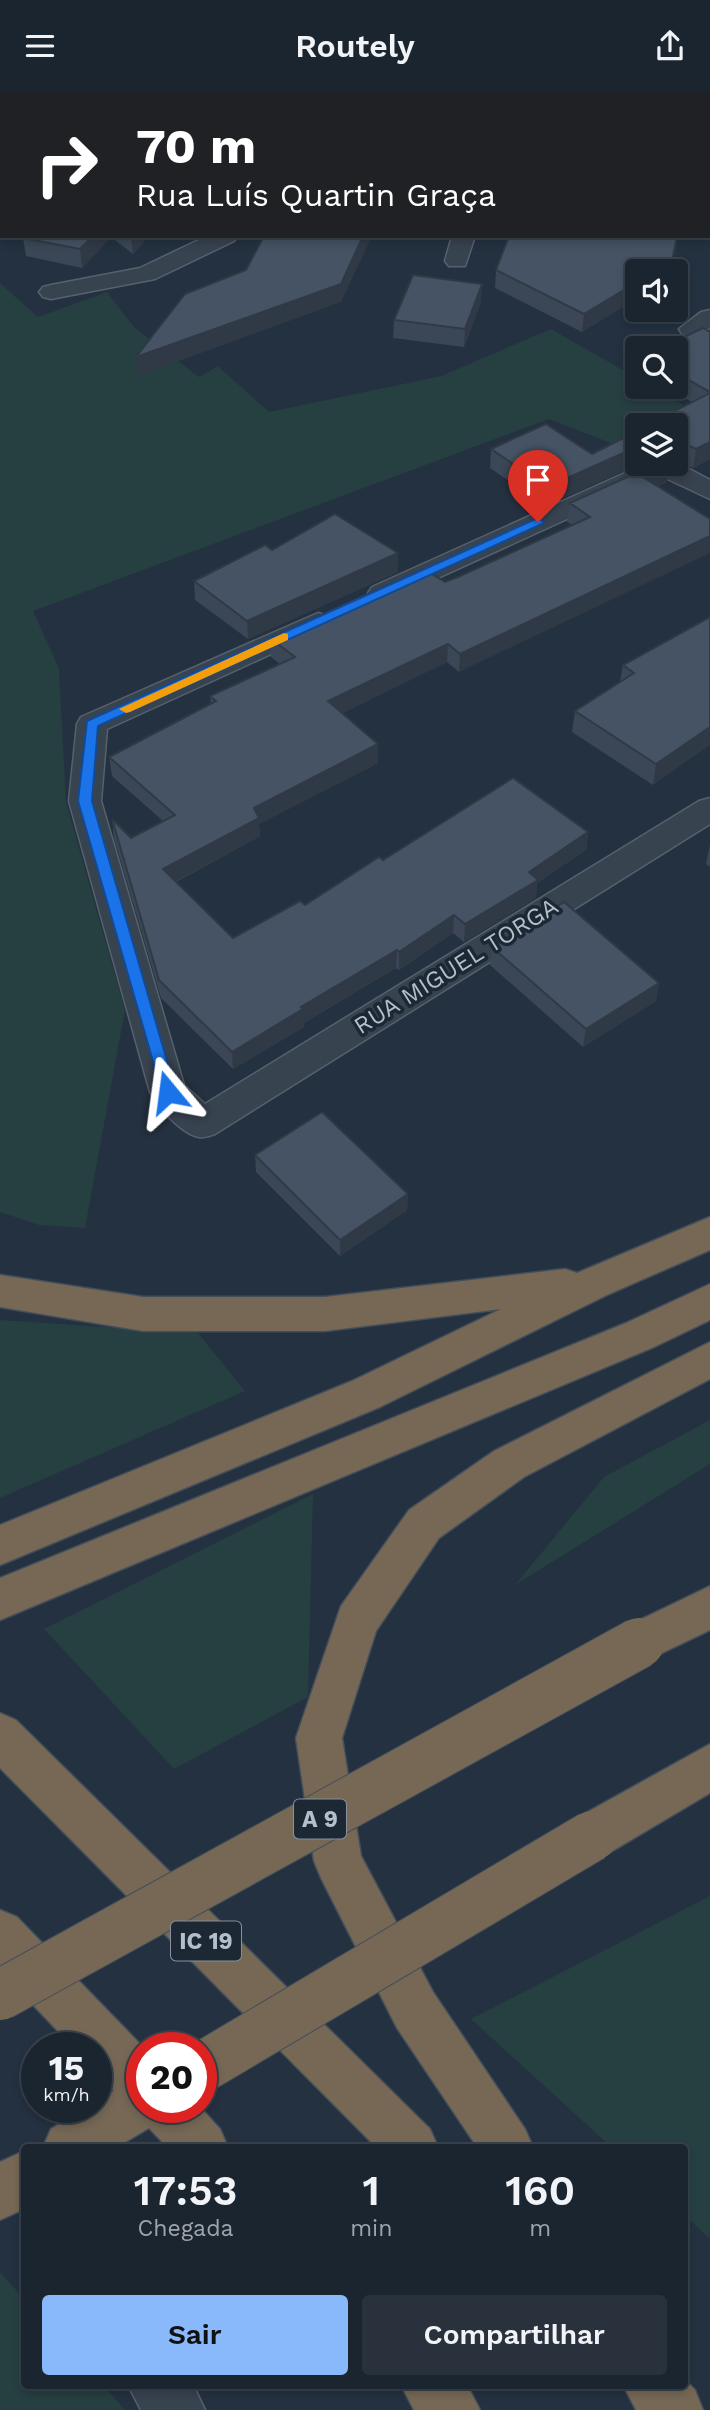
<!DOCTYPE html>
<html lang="pt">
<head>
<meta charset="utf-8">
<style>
  :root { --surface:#1b2530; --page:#28313c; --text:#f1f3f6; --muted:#a0a5ab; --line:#39424c; --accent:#89b9fb }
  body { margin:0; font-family:"Work Sans",sans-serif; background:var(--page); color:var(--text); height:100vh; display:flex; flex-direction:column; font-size:26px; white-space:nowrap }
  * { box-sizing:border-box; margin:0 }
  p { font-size:23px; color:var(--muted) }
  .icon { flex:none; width:38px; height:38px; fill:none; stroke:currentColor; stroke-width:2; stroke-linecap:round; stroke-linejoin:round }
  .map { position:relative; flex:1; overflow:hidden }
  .side { position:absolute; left:21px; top:2053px; width:667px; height:245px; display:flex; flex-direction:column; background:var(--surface); border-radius:7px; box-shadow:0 4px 10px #0003,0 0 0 2px var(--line) }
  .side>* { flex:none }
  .hud { position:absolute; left:0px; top:0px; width:710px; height:147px; box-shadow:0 4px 10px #0003,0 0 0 2px var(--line); background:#202124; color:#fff; overflow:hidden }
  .buttons { position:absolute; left:625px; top:168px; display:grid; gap:14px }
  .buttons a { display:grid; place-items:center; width:63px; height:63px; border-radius:7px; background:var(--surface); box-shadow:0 4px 10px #0003,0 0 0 2px var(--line); font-size:35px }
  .speed { position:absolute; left:21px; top:1941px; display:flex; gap:14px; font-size:35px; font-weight:700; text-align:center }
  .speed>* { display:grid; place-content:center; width:91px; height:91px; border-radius:50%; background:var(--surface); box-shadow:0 4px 10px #0003,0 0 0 2px var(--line); line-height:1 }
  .speed small { font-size:18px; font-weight:400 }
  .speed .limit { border:10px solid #d22; background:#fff; color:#111 }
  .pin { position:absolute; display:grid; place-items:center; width:60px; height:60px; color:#fff; margin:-72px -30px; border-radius:50% 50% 50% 0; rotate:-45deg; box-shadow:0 0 7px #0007 }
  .pin .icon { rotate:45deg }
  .me { position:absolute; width:77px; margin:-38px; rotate:344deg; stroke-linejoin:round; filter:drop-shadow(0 0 5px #0008) }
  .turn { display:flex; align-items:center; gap:24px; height:147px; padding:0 21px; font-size:32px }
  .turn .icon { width:91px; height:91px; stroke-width:2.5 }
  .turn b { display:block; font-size:49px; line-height:60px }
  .eta { display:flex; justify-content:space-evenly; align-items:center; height:119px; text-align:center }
  .eta b { font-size:42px; font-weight:600; line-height:49px }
  .cta { display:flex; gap:14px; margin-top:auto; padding:14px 21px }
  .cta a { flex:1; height:80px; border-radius:7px; background:var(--accent); color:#111; font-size:28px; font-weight:600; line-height:80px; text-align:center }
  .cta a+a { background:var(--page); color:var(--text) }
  header { display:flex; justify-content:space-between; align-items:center; height:91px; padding:0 21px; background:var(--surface); font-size:32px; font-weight:600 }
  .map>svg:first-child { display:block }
</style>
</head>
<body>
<header><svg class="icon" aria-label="menu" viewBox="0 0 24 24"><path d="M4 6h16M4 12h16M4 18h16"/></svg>Routely<svg class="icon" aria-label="share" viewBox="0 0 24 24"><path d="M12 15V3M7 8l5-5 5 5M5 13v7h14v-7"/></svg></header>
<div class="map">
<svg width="710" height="2319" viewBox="0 0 710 2319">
  <rect width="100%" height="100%" fill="#243140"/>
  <g fill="#263f41">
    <polygon points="0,192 38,226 107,201 134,236 199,286 218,275 269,321 441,285 551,238 637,287 637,296 652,296 689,317 663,334 637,334 637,351 626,358 549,328 33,520 59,577 66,711 125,919 85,1137 39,1134 0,1121"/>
    <polygon points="0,1229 198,1242 245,1300 0,1407"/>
    <polygon points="710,1329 710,1373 515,1494 604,1386"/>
    <polygon points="313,1403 308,1606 174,1678 44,1538"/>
    <polygon points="710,1805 710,2148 684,2124 684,2056 611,2056 471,1928"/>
    <polygon points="0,2181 24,2208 24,2294 103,2294 125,2319 0,2319"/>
  </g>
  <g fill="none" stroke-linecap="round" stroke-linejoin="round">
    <g stroke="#56616d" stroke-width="3">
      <g id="minor">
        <polygon points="129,0 149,0 128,2"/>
        <polygon points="288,0 308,0 287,2"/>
        <rect x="709" y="27" width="1" height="12"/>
        <rect x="709" y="115" width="1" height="14"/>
        <polygon points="207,145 237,145 234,150 155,188 51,208 43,206 39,201 43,196 51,194 140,177"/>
        <polygon points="452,145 475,145 465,175 449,175 445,170"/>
        <polygon points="710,219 710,237 691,245 682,243 679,238 701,221"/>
        <polygon points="676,371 710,389 710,408 661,385 392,508 382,511 372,508 368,502 372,496 645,373"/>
        <path d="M318,522L328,525L332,531L328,537L107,638L101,710L184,994L205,1013L699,710L710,707V733L215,1043C209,1045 204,1047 199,1046C181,1043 158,1016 150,1001L69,710L77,633L81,626Z"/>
        <polygon points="128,2294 193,2294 205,2319 141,2319"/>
      </g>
    </g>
    <g stroke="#434e5a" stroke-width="3">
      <g id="highway">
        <polygon points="710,1126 710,1159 609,1203 380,1316 0,1474 0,1434 352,1290 501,1218 325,1240 143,1240 0,1216 0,1184 143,1206 325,1206 565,1178 577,1182"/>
        <polygon points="710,1193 710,1229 654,1256 0,1529 0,1487 626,1232"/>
        <polygon points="710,1251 710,1288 524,1386 439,1447 376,1540 342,1647 361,1765 433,1901 525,2038 533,2056 477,2056 397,1937 321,1787 314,1770 296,1647 341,1515 409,1419 494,1360"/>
        <polygon points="710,1495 710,1539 639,1573 623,1567 617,1552 623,1537"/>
        <polygon points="0,1622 16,1629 430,2038 438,2056 376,2056 0,1677"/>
        <polygon points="710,1653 710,1702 609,1762 592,1769 575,1762 568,1745 575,1728"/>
        <polygon points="0,1819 17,1826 143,1956 142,2016 200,2016 220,2038 228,2056 167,2056 149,2037 117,2056 43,2056 51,2038 87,2016 96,2016 96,2010 114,2000 96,1981 96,1956 73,1956 0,1879"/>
        <polygon points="24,2060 24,2118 0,2129 0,2071"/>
        <polygon points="684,2288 695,2299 703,2319 636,2319 623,2294 684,2294"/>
        <polygon points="401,2294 467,2294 480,2319 414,2319"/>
      </g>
    </g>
    <use href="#minor" fill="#384350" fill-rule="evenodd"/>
    <use href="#highway" fill="#766855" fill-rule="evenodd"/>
    <g stroke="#434e5a" stroke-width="52" stroke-linecap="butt">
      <g id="highway-bridge">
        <polyline points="0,1904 639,1552"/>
        <polyline points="201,1977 592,1745"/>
      </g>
    </g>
    <use href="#highway-bridge" stroke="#766855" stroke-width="50"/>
  </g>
  <g fill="#3b4756">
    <polygon points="24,145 149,145 133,163 111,146 82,177 26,165 23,147"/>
    <polygon points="678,145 671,180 637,180 582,241 495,197 496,179"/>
    <polygon points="481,211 464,256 393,247 394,229"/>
    <polygon points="710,241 710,368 693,377 676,368 676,334 692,311 665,296 676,296 676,257"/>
    <polygon points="491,358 592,363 639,373 545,415 490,377"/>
    <polygon points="656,373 670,373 667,391 658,395 459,581 447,571 342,622 378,653 378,672 259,733 260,745 176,791 233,847 305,814 383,769 588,741 586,759 537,792 536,807 464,851 453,842 399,879 396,877 304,932 304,936 233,978 161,907 114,747 112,728 131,747 163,730 112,685 109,666 211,613 210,605 280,573 271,566 270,547 458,486 573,434 567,431 570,412"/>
    <polygon points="272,459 398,462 398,481 248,548 195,509 194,490"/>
    <polygon points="710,526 653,694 572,641 575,620 620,591 623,574"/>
    <polygon points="710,753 710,776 706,773"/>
    <polygon points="492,856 659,892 656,910 583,956 490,874"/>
    <polygon points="255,1064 408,1103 407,1119 340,1165 256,1081"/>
  </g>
  <g fill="#303a46">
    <polygon points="93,145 111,146 82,177 80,158"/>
    <polygon points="131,145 149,145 133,163"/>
    <polygon points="363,145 372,145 341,211 138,285 136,266"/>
    <polygon points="677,145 678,145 671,180 655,180"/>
    <polygon points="637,191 637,208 582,241 584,223"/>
    <polygon points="482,193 481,211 464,256 465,238"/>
    <polygon points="710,351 710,368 693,377 696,358"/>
    <polygon points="637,356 637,373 639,373 545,415 547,396"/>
    <polygon points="668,373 670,373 667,391 641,405 643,386"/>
    <polygon points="710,445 710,462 459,581 460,563"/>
    <polygon points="398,462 398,481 248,548 247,530"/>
    <polygon points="448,553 447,571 329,629 328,610"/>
    <polygon points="710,636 710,654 653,694 656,673"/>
    <polygon points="378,653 378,672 259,733 260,745 165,796 163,778 254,717"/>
    <polygon points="588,741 586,759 537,792 536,807 464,851 465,833 529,781"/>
    <polygon points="454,824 453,842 399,879 399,861"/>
    <polygon points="397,859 396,877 304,932 304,936 233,978 232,961 301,916"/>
    <polygon points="659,892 656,910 583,956 586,938"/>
    <polygon points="408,1103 407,1119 340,1165 340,1149"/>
  </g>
  <g fill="#455364" stroke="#303a46" stroke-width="2">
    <polygon points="174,0 248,0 247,2 173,2"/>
    <polygon points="340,0 576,0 575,2 339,2"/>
    <polygon points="24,145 93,145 80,158 23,147"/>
    <polygon points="264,145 363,145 341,193 136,266 185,203 246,179"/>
    <polygon points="509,145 677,145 672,170 655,180 637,180 637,191 584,223 496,179"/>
    <polygon points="413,184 482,193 465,238 394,229"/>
    <polygon points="703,237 710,241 710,301 676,282 676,257 661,257"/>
    <polygon points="710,302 710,351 696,358 679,350 676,350 676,334 647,334"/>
    <polygon points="546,333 592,363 637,340 637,356 547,396 491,358"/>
    <polygon points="656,373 668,373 643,386 710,428 710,445 460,563 448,553 328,610 378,653 254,717 259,727 163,778 233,847 300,810 305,814 379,766 383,769 513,687 588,741 529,781 538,789 465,833 454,824 399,861 397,859 301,916 303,918 232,961 159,889 112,728 131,747 175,724 109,666 216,610 210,605 295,566 270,547 424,478 445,491 458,486 590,426 570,412"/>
    <polygon points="335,423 398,462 247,530 194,490 265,454 272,459"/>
    <polygon points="710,526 710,636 656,673 575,620 634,582 623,574"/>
    <polygon points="564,811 659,892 586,938 492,856"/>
    <polygon points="322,1021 408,1103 340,1149 255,1064"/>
  </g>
  <polygon fill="#1a73e8" stroke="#114b97" stroke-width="2" points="538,427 544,431 542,433 98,635 92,710 176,1001 168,1007 163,1005 78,710 87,630"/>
  <polygon fill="#f59e0b" points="284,542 288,543 288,549 130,621 126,622 119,618"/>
  <g text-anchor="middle" stroke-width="7" stroke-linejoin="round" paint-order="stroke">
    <g fill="#1d2835" stroke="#87919d" stroke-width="2">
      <rect x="294" y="1708.5" width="52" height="39" rx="5"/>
      <rect x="171" y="1830.5" width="70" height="39" rx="5"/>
    </g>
    <g font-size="23" font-weight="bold" fill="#b5beca">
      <text x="320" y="1736">A 9</text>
      <text x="206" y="1858">IC 19</text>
    </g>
    <g font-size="24" fill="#b5beca" stroke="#1d2835">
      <text transform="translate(456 875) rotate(-32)" y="8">RUA MIGUEL TORGA</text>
    </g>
  </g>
</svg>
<div class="buttons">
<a><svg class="icon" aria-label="sound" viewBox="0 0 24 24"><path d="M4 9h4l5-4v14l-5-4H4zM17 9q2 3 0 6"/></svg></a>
<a><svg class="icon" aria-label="search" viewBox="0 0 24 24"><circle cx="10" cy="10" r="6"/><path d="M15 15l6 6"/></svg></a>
<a><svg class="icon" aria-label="layers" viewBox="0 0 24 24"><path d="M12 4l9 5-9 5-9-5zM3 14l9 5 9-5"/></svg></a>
</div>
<div class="speed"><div>15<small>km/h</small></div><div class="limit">20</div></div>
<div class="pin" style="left:538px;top:431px;background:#d93025"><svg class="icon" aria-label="arrive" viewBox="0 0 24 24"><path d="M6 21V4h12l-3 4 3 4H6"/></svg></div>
<svg class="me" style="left:168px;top:1001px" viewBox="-20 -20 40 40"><path d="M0-17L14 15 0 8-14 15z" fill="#1a73e8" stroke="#fff" stroke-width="4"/></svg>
<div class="hud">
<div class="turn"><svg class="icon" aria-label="right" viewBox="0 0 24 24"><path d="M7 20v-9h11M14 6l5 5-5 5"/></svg><div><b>70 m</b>Rua Luís Quartin Graça</div></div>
</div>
<section class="side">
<div class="eta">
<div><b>17:53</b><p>Chegada</p></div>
<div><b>1</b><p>min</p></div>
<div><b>160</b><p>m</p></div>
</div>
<div class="cta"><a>Sair</a><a>Compartilhar</a></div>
</section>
</div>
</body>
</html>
